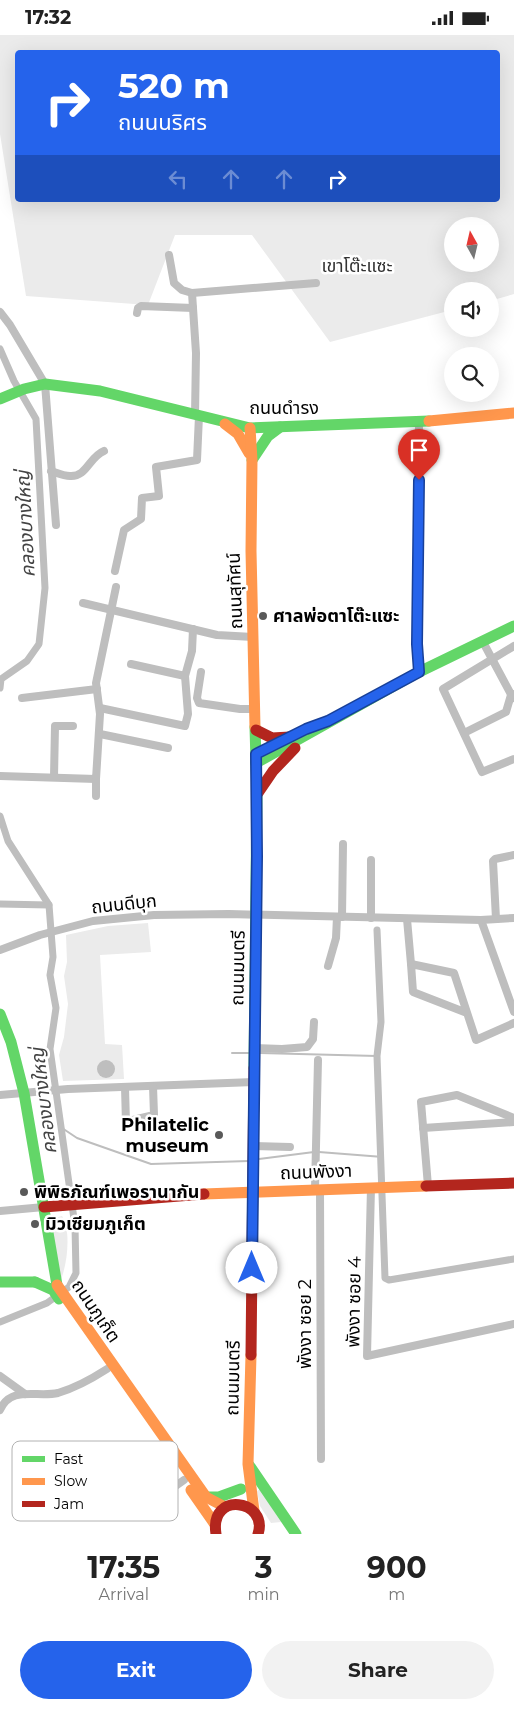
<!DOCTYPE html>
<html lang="en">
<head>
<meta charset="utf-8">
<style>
  :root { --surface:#fff; --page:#f2f2f2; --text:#222; --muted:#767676; --accent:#2563eb }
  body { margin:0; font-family:Montserrat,"Noto Sans Thai",sans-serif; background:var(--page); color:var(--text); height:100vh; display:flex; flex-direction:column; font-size:19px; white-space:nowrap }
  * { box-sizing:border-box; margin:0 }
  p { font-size:16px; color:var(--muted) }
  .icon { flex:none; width:28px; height:28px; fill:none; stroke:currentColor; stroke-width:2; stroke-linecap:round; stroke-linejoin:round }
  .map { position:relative; height:1499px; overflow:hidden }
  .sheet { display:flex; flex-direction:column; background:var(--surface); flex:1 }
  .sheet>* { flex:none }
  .banner { position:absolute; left:15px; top:15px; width:485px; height:152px; border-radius:5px; box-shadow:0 5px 20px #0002; background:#2563eb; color:#fff; overflow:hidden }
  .needle { width:32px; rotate:352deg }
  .tools { position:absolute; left:444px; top:182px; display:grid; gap:10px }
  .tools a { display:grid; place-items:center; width:55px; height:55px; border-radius:50%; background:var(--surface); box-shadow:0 5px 20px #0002; font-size:25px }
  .pin { position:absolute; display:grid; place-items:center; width:42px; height:42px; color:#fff; margin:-51px -21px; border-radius:50% 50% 50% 0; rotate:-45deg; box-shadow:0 0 5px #0007 }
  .pin .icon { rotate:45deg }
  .me { position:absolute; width:55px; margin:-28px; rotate:0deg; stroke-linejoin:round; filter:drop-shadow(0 0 4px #0008) }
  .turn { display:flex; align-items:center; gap:18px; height:105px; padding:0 20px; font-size:22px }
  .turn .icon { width:65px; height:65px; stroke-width:2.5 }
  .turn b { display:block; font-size:35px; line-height:42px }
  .lanes { display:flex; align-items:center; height:48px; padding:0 20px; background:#0003; justify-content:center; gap:25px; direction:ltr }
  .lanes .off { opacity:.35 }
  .eta { display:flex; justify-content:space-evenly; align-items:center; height:85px; text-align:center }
  .eta b { font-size:30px; font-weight:700; line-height:35px }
  .button { display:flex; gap:10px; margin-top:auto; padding:10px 20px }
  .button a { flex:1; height:58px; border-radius:30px; background:var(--accent); color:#fff; font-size:20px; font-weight:700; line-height:58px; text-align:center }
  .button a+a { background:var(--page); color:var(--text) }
  .status { display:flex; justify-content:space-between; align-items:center; height:35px; padding:0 25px; background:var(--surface); direction:ltr }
  .status svg { height:14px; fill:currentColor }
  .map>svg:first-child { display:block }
</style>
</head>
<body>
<div class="status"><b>17:32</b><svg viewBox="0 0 49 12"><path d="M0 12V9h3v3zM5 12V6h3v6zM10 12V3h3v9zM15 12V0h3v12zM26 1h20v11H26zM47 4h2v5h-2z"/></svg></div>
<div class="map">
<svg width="514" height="1499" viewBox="0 0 514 1499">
  <rect width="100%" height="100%" fill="#fff"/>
  <g fill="#ebebeb" fill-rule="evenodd">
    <path d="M0,0H514V259L490,266V256H452V275L330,307L252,200H175L148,270L26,261L0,99ZM18,18H498V165H18ZM452,191H490V229H452Z"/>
    <polygon points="148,888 151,917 100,920 105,1009 122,1010 124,1044 63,1046 59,1020 64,1002 68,969 64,941 67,927 66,900 108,891"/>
    <path d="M62,1181C72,1197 67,1235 58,1251L50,1186L52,1184Z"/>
    <polygon points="260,1454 281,1487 271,1488 260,1471 257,1456"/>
  </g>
  <circle fill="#bebebe" cx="106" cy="1034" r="9"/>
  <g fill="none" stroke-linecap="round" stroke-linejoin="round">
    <g stroke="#bebebe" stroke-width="2">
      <polyline points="232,1018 250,1018"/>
      <polyline points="260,1018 377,1021"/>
      <polyline points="62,1093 77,1103 151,1129 249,1126"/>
      <polyline points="319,1117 383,1122"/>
      <polyline points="259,1124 314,1117"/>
    </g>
    <g stroke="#bebebe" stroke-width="7">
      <polyline points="0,314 14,346 36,384 45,553 39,609 27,626 1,644 0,653"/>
      <polyline points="0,781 8,806 49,870 53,922 50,940 56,973 50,1014 75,1191 76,1238 69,1252 47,1268 0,1287"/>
      <polyline points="0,869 49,870"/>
      <polyline points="377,895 381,987 377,1021 385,1243 389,1245 514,1224"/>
    </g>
    <g stroke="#bebebe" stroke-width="8">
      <polyline points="169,220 174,248 182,255 192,258 316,248"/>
      <polyline points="192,258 196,318 195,380"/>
      <polyline points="0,277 10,290 45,349 56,490"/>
      <polyline points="137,278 138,273 141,271 193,273"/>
      <polyline points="419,387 417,609 419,637"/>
      <path d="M51,436C57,438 64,441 70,441C87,442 89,422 104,416"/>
      <polyline points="115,536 124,495 141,484 142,463 159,461 156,432 197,425 199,381"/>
      <polyline points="83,568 217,600 253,602"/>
      <polyline points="483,607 513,663"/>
      <polyline points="514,611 443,654 482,737 514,724"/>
      <polyline points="131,629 185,641"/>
      <polyline points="201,637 197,663 199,668 240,674 256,674"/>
      <polyline points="22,663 97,654"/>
      <polyline points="100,673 185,691 188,679 185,641 192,616 193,594"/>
      <polyline points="464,698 506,677 511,660 514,659"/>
      <polyline points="100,699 168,713"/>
      <polyline points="0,741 96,744 100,679 96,648 116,552"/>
      <polyline points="54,742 55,691 73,691"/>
      <polyline points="96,744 96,761"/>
      <polyline points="342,882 343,809"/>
      <polyline points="371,883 371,825"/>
      <polyline points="407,884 411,929"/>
      <polyline points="496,884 493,826 495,824 514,820"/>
      <polyline points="481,885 514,977"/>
      <polyline points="0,915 40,900 93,886 154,880 229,879 481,885 514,883"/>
      <polyline points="328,931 336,903 337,882"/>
      <polyline points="467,978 413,957 411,929 454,938 476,1005 514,988"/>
      <polyline points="254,1013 282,1014 307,1012 313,1004 314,987"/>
      <polyline points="125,1052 126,1089"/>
      <polyline points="0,1060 68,1054 254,1047"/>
      <polyline points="133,1085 154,1080 153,1051"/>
      <polyline points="423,1093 514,1087"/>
      <polyline points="253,1111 290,1112"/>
      <polyline points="428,1151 421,1067 457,1060 514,1083"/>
      <polyline points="371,1152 367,1321 514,1289"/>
      <polyline points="315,1154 318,1025"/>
      <polyline points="320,1154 321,1424"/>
      <polyline points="0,1176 44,1172"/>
      <polyline points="0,1341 25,1359"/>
      <path d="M0,1375C11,1350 37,1363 58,1358C75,1353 93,1343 107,1334"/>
      <polyline points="150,1469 184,1445"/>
    </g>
    <g stroke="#63d668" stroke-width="11">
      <polyline points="0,364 24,354 45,349 100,356 250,393 429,386"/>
      <polyline points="252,425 268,401 280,392"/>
      <polyline points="256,728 417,638 514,591"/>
      <polyline points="0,979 11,1007 24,1058 57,1250"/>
      <polyline points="254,1033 257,760 255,692"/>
      <polyline points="0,1247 35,1247"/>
      <polyline points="35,1247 53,1255 59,1264"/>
      <polyline points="249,1430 296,1499"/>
      <polyline points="208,1462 219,1462 241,1454"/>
    </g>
    <g stroke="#ff974d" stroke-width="11">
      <polyline points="429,386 514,378"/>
      <polyline points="225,389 238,399 249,418"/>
      <polyline points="250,393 252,425 251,516 255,692"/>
      <polyline points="204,1159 426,1151"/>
      <polyline points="57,1250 206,1462 225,1472"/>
      <polyline points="251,1320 248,1429 254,1476"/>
      <polyline points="191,1455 214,1488"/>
    </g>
    <g stroke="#b3261e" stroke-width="11">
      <polyline points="256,695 272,703 290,702"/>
      <polyline points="258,758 273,736 295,713"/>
      <polyline points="426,1151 514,1148"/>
      <polyline points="44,1172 204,1159"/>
      <polyline points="251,1320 254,1033"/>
      <path d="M216,1499C209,1455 269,1465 258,1499"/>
    </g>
  </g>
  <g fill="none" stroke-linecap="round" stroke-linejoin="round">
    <g stroke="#184099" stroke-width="12">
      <polyline id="route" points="252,1233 257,821 256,719 306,694 328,686 419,637 417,609 419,445"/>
    </g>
    <use href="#route" stroke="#2563eb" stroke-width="9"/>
  </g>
  <g fill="#595959" stroke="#fff" stroke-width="2">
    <circle cx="263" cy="581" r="5"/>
    <circle cx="219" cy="1100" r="5"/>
    <circle cx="24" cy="1157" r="5"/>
    <circle cx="35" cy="1189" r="5"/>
  </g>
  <g text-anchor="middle" stroke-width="5" stroke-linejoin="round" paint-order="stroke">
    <g font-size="18" fill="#323232" stroke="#fff">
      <text x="357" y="237">เขาโต๊ะแซะ</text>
    </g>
    <g font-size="18" fill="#000" stroke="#fff">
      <text x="284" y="379">ถนนดำรง</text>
      <text transform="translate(235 556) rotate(-92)" y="6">ถนนสุทัศน์</text>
      <text transform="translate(124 869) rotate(-6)" y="6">ถนนดีบุก</text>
      <text transform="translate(238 933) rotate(-89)" y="6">ถนนมนตรี</text>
      <text transform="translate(316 1137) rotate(-2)" y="6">ถนนพังงา</text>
      <text transform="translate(354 1267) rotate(-89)" y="6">พังงา ซอย 4</text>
      <text transform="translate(96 1276) rotate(56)" y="6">ถนนภูเก็ต</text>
      <text transform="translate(305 1289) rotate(-90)" y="6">พังงา ซอย 2</text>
      <text transform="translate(233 1343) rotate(-89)" y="6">ถนนมนตรี</text>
    </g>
    <g font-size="18" font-weight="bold" fill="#000" stroke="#fff" text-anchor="start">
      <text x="273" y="587">ศาลพ่อตาโต๊ะแซะ</text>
      <text x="209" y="1096" text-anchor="end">Philatelic<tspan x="209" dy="21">museum</tspan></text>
      <text x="34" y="1163">พิพิธภัณฑ์เพอรานากัน</text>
      <text x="45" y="1195">มิวเซียมภูเก็ต</text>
    </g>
    <g font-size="19" font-style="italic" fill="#434343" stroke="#fff">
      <text transform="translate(25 489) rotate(-93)" y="7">คลองบางใหญ่</text>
      <text transform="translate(43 1066) rotate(-97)" y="7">คลองบางใหญ่</text>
    </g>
  </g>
  <rect x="12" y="1406" width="166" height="80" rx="8" fill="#fff" stroke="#b2b2b2" stroke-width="1"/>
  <rect x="22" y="1421" width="23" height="6" fill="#63d668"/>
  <rect x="22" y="1443" width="23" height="7" fill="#ff974d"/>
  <rect x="22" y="1466" width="23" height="6" fill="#b3261e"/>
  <g font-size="14" fill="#000">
    <text x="54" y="1429">Fast</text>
    <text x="54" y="1451">Slow</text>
    <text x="54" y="1474">Jam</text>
  </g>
</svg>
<div class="tools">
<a><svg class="needle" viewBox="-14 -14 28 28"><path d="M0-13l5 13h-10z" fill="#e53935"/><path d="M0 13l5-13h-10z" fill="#767676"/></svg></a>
<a><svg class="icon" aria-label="sound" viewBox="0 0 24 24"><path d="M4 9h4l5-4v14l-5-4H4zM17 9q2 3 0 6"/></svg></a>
<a><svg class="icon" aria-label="search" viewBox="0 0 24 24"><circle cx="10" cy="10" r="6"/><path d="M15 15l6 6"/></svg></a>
</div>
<div class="pin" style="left:419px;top:445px;background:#d93025"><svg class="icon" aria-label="arrive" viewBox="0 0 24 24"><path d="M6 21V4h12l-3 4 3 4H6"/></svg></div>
<svg class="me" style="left:252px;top:1233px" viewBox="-20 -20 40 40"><circle r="19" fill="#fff"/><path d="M0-13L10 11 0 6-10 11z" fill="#2563eb"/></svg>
<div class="banner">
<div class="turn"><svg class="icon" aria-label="right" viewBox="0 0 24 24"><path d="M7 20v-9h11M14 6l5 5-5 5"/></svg><div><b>520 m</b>ถนนนริศร</div></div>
<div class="lanes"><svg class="icon off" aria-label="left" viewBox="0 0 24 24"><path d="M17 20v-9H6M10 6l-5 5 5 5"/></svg><svg class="icon off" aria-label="ahead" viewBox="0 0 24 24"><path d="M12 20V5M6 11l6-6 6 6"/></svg><svg class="icon off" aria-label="ahead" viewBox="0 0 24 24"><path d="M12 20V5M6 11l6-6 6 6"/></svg><svg class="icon" aria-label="right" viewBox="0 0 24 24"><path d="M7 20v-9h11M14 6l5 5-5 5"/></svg></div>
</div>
</div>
<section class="sheet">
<div class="eta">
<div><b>17:35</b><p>Arrival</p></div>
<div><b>3</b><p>min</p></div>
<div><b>900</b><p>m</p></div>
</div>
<div class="button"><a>Exit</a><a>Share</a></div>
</section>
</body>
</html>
